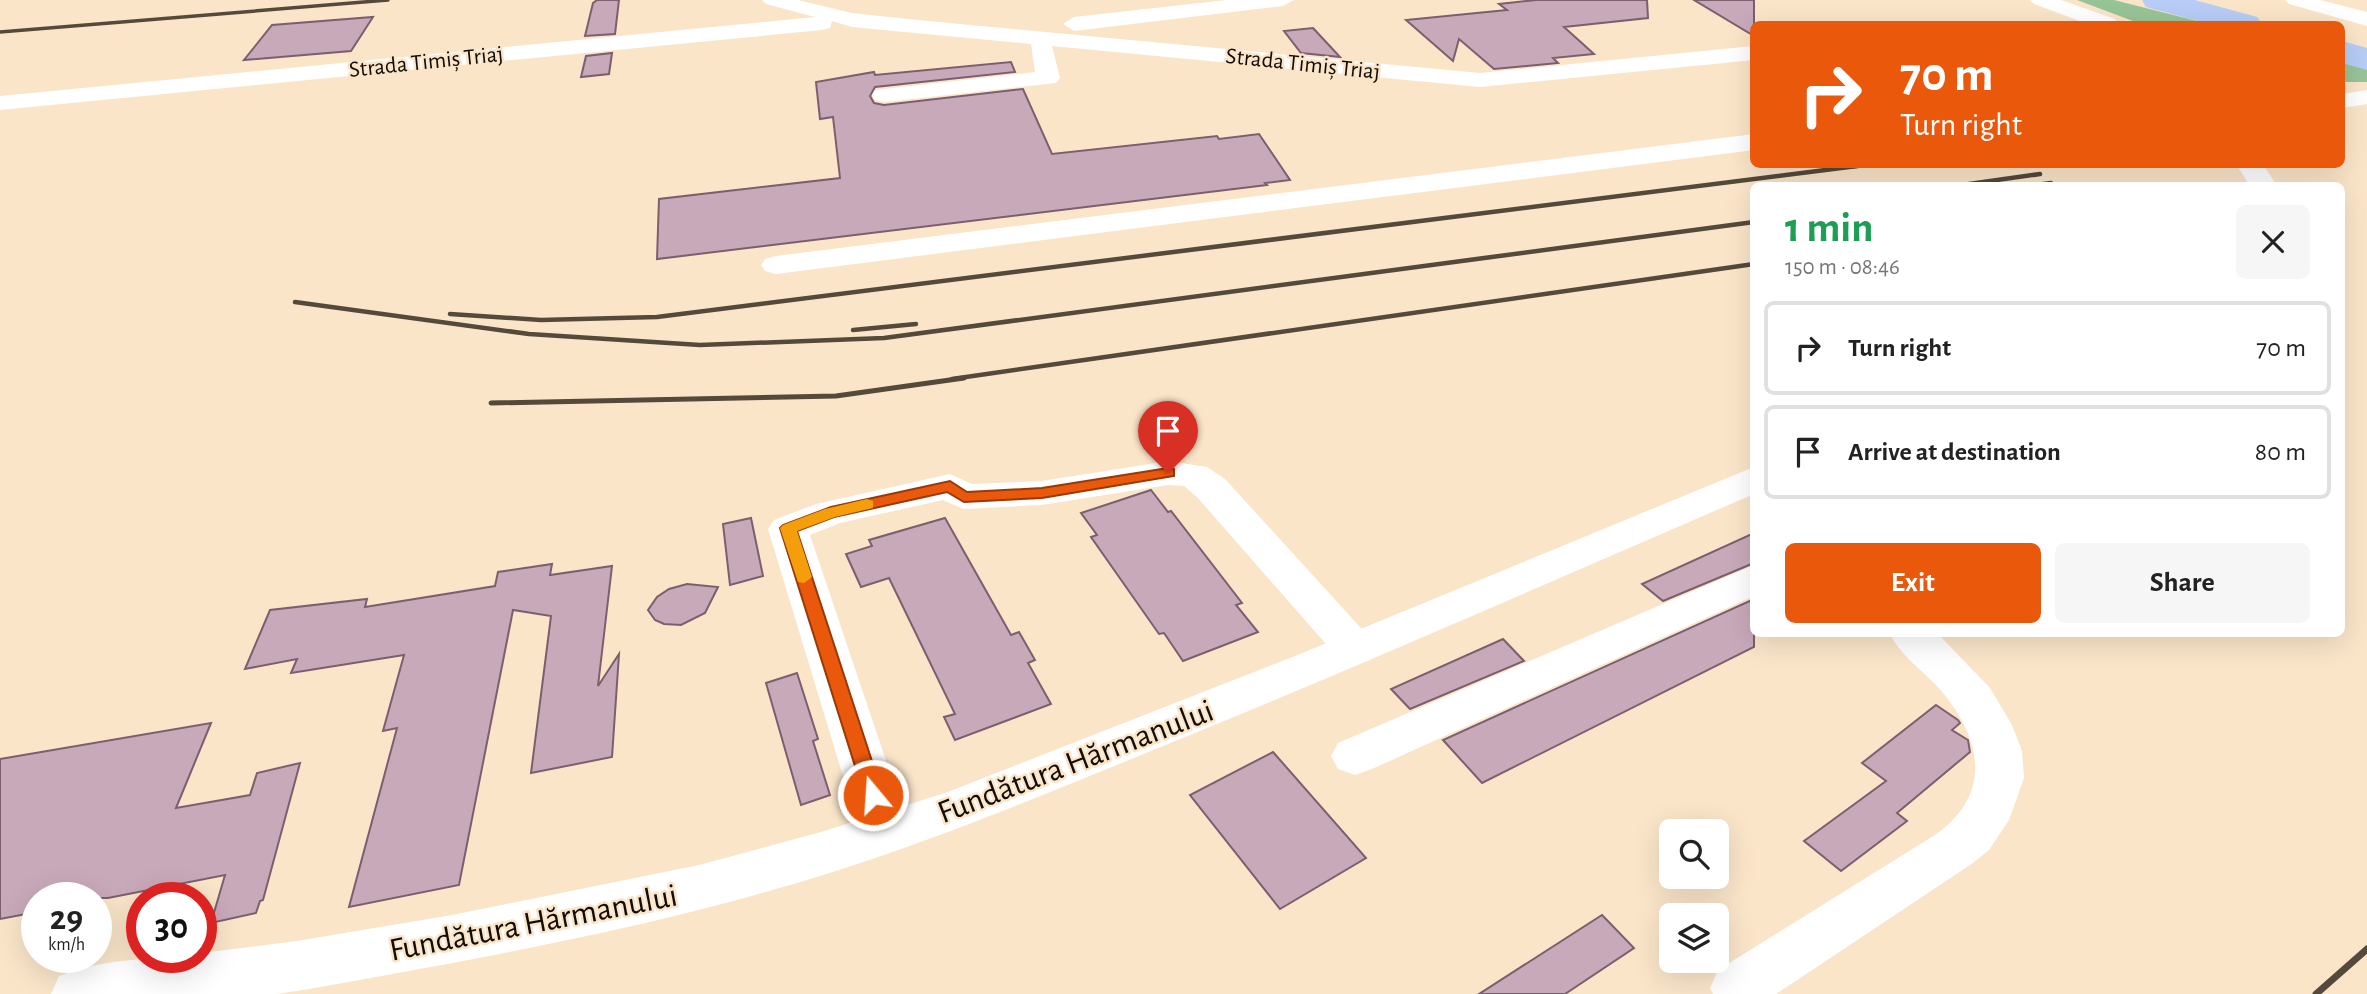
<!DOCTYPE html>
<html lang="en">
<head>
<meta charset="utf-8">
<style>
  :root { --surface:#fff; --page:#f6f6f6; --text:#222; --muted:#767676; --line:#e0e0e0; --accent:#ea580c }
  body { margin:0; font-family:"Alegreya Sans",sans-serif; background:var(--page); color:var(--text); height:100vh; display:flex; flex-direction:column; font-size:26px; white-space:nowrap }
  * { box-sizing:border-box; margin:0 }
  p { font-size:23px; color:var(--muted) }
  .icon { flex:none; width:38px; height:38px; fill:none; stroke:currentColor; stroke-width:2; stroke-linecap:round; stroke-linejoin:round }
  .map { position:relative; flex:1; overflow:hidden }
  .details { position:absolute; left:1750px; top:182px; width:595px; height:455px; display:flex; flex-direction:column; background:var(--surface); border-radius:10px; box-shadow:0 7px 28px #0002 }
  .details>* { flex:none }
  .hud { position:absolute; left:1750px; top:21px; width:595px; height:147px; border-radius:10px; box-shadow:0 7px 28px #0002; background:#ea580c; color:#fff; overflow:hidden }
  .fabs { position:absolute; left:1659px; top:819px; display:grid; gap:14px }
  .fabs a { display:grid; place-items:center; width:70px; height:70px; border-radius:10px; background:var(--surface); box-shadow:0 7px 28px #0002; font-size:35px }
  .speed { position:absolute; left:21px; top:882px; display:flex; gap:14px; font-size:35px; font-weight:700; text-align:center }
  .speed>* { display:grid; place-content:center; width:91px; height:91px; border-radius:50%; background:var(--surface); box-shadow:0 7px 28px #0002; line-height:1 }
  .speed small { font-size:18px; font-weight:400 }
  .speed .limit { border:10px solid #d22; background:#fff; color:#111 }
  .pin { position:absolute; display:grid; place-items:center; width:60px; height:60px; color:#fff; margin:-72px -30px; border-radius:50% 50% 50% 0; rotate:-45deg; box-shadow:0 0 7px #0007 }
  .pin .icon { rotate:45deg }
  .me { position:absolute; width:77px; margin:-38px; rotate:342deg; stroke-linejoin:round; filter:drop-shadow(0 0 5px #0008) }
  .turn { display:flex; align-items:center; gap:24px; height:147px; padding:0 35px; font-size:32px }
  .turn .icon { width:91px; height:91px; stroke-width:2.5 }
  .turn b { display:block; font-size:49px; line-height:60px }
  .round { display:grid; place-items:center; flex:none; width:74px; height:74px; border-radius:10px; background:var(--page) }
  .headline { display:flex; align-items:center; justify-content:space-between; height:119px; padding:0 35px }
  h1 { font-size:42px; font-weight:600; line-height:52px; color:#1e9e55 }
  .cta { display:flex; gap:14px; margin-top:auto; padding:14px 35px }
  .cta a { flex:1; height:80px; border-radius:10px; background:var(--accent); color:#fff; font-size:28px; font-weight:600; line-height:80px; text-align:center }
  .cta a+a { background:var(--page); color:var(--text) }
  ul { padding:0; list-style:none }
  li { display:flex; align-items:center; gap:21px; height:94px; margin:0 14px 10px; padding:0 21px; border:4px solid var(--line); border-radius:10px }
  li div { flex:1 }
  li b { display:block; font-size:26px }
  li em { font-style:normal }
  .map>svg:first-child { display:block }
</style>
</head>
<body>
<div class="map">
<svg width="2367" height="994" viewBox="0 0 2367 994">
  <rect width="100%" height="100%" fill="#fae5c9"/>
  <g fill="#97c497">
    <polygon points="2077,0 2114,0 2209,24 2141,24"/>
    <polygon points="2342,59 2367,65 2367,82 2342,82"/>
  </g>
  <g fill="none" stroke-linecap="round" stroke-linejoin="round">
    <g fill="#b7ccf6" fill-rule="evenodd">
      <polygon points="2142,0 2195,0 2257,17 2262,24 2209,24 2146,7"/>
      <polygon points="2342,41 2367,48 2367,70 2342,63"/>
    </g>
  </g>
  <g fill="#c8a9ba" stroke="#7c5f6f" stroke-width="2">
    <polygon points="597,0 619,0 615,34 585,36 593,3"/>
    <polygon points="1536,0 1647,0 1648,18 1564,27 1594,54 1553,58 1558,63 1494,69 1459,39 1453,61 1406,20 1507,10 1499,4"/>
    <polygon points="1694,0 1754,0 1754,36"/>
    <polygon points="373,17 351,51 244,60 272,25"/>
    <polygon points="1313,28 1340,57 1301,53 1284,31"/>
    <polygon points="612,53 609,74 581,77 586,56"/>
    <polygon points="1011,62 1015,72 875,87 870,96 874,103 884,105 1023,89 1052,154 1217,136 1219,139 1259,134 1290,180 1265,183 1267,185 657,259 659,199 840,178 833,117 820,119 816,82 874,72 875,75"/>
    <polygon points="1151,490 1168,512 1171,511 1242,603 1236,605 1258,632 1183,661 1164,633 1159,634 1091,537 1097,535 1081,513"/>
    <polygon points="751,518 763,576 730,585 723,524"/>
    <polygon points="945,518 1011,635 1019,632 1035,660 1028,663 1051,704 955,740 944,717 955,714 889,578 861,587 846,554 872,546 869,540"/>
    <polygon points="1754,533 1754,563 1663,601 1642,584"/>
    <polygon points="552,564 550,575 612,566 598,686 619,654 612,757 531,773 551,616 513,610 459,885 349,907 397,728 383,731 404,655 291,673 297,659 245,669 270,610 367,599 365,607 495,586 498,572"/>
    <polygon points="687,584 718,587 705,613 681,625 664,624 655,620 648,610 657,597 669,589"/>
    <polygon points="1754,599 1754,647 1482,783 1443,740"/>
    <polygon points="1503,639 1524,661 1410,709 1391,689"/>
    <polygon points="797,673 818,739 813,741 830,795 801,805 766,683"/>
    <polygon points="1936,705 1958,720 1960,723 1952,730 1968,740 1970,752 1897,813 1907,821 1841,871 1804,841 1886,781 1862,763"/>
    <polygon points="211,723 176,808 250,795 257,773 300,763 263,900 260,901 256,913 211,923 225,875 108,898 37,898 37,912 0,919 0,759"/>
    <polygon points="1273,752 1366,858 1280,909 1190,795"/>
    <polygon points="1602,915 1634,948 1565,994 1479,994"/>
  </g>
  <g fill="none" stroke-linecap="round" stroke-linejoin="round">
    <g fill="#fff" fill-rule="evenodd">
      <polygon points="762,0 798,0 852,13 908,19 1480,73 1754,46 1754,60 1480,87 1052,46 1060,78 1056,83 884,102 875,100 872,95 875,90 1035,72 1031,44 852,27 832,21 830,28 822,30 0,110 0,96 815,17 766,4"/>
      <polygon points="1227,0 1294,0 1283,6 1074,31 1063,24 1074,17"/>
      <polygon points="2285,0 2320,0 2367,12 2367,26 2289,4"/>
      <polygon points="1754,134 1754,150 776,274 765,271 761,265 765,259 776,256"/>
      <polygon points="1168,461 1207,467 1225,479 1370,638 1377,649 1370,660 1355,665 1340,660 1197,497 1184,486 1168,485 1042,505 964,509 943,500 840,523 810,535 910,832 903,847 885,853 867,847 860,832 768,529 774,520 816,504 950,474 972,484 1042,481"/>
      <polygon points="1754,565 1754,596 1372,769 1355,775 1338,769 1331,756 1338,743"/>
      <path d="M1890,634H1938L1990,688L2012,725L2022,751L2024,778L2009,820L1989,850L1973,863L1776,994H1713L1710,988L1718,970L1938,833C1996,790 1979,732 1936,685C1920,669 1899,653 1890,634Z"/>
    </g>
    <g fill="#fff" fill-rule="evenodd">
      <polygon points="2030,0 2061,0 2115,19 2118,24 2088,24 2034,4"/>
      <polygon points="2367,90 2367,104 2342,108 2342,94"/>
      <polygon points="2236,164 2263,164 2277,186 2250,186"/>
      <path d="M1754,467V494C1559,578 1365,664 1168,744C1053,791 939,839 820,876C649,929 472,960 297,991L276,994H51L59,976C103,959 155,957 201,957V953L297,941L452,915L699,865L821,832L945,793L1295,656Z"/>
    </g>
    <g stroke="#54493b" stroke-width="3.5">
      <polyline points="0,32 388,0"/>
      <polyline points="1851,167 1877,164"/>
    </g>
    <g stroke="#54493b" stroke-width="4.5">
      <polyline points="1955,186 2040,174"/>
      <polyline points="2029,186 2051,183"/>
      <polyline points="295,302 529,334 700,345 884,338 1754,222"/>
      <polyline points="450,314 541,320 657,317 1865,165"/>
      <polyline points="853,330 916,324"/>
      <polyline points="952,379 1754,264"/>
    </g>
    <polyline stroke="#54493b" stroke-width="5" points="491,403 836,396 964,378"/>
    <polyline stroke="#54493b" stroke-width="7" points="2316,994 2367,949"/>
  </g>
  <polygon fill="#ea580c" stroke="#983908" stroke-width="2" points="1168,468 1174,469 1174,476 1042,498 964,502 947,492 834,517 797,531 883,795 880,801 866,801 780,528 783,525 831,507 950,481 967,492 1042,488"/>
  <polygon fill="#f59e0b" points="867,499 873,501 873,508 835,517 797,531 812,577 804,583 798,582 780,528 783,525 825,509"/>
  <g text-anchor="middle" stroke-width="5" stroke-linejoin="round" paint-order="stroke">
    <g font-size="23" fill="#130c04" stroke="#fae5c9">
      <text transform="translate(426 61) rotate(-6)" y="8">Strada Timiș Triaj</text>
      <text transform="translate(1303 63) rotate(6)" y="8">Strada Timiș Triaj</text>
    </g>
    <g font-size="33" fill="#130c04" stroke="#fae5c9">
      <text transform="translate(1075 760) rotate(-21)" y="12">Fundătura Hărmanului</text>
      <text transform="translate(533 921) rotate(-11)" y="12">Fundătura Hărmanului</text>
    </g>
  </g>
</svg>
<div class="fabs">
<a><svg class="icon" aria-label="search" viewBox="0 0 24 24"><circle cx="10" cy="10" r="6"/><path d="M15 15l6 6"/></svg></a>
<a><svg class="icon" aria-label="layers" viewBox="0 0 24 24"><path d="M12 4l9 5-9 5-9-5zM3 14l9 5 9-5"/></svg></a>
</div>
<div class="speed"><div>29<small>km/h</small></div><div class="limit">30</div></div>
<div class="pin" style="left:1168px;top:473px;background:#d93025"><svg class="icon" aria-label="arrive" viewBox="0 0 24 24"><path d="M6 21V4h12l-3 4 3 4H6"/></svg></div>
<svg class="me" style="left:873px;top:795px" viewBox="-20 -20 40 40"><circle r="17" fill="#ea580c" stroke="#fff" stroke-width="3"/><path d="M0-11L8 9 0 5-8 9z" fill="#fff"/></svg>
<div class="hud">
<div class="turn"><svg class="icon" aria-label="right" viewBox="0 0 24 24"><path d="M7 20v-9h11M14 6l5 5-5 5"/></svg><div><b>70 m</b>Turn right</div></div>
</div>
<section class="details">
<div class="headline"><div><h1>1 min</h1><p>150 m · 08:46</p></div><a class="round"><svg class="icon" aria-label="close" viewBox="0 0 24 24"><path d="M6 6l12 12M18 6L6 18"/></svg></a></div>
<ul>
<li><svg class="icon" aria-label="right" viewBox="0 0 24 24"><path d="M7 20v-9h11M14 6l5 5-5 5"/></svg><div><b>Turn right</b></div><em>70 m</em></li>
<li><svg class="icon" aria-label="arrive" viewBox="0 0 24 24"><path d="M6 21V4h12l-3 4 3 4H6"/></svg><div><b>Arrive at destination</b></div><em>80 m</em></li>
</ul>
<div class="cta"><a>Exit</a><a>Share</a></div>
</section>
</div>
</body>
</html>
